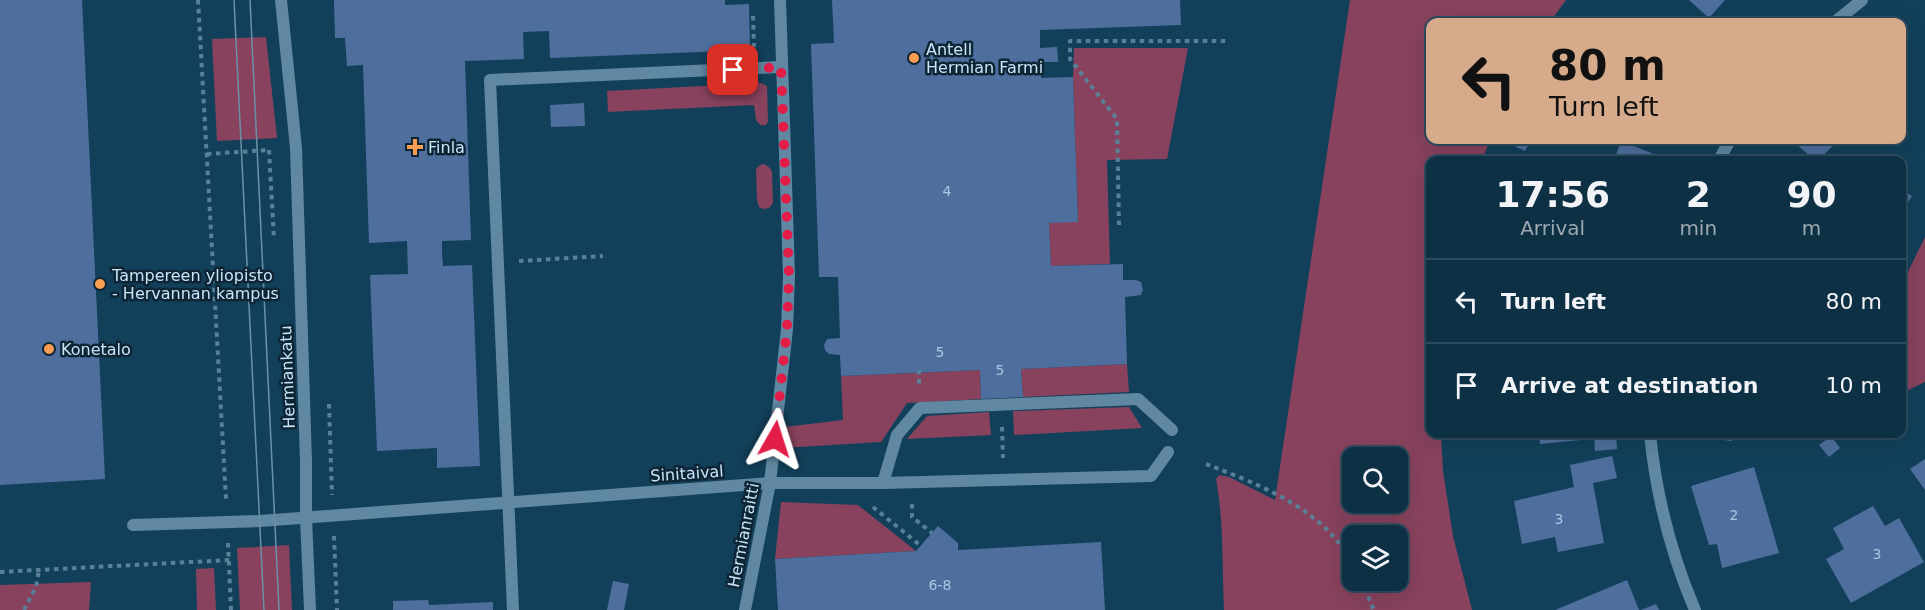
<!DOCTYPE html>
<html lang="en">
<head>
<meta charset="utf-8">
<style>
  :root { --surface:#0e3044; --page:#17384b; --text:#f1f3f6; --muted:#9ba9b2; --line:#2e4b5d }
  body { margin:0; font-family:"DejaVu Sans",sans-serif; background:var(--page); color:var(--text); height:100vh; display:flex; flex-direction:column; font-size:22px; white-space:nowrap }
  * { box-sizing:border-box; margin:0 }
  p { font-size:20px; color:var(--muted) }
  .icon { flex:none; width:33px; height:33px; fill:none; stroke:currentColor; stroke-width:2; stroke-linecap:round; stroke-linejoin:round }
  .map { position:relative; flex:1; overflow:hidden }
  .details { position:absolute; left:1426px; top:156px; width:480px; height:282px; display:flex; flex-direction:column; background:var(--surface); border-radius:12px; box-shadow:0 6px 24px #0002,0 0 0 2px var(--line) }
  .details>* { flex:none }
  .banner { position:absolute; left:1426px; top:18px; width:480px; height:126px; border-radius:12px; box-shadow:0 6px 24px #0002,0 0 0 2px var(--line); background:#d6ab8b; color:#111; overflow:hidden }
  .fabs { position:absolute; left:1342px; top:447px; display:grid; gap:12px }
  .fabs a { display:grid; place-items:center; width:66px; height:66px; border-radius:12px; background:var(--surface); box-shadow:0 6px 24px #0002,0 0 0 2px var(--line); font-size:30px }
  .pin { position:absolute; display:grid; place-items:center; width:51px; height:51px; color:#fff; margin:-26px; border-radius:12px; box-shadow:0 3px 9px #0006 }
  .me { position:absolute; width:66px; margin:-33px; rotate:6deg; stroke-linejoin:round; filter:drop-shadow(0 0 4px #0008) }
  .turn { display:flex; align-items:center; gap:21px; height:126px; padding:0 24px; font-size:27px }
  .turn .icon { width:78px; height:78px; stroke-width:2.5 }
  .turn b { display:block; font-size:42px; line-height:51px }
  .eta { display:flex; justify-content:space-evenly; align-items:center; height:102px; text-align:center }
  .eta b { font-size:36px; font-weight:700; line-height:42px }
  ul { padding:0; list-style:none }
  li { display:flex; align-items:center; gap:18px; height:84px; padding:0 24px; border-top:2px solid var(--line) }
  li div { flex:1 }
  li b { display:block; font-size:22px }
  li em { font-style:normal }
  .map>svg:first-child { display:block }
</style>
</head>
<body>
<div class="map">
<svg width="1925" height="610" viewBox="0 0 1925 610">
  <rect width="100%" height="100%" fill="#12405a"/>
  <g fill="#88425d" fill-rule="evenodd">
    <path d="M1350,0H1566L1550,22H1431V140H1490L1482,160H1431V434H1441L1443,471L1453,536L1472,610H1224C1222,566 1224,523 1216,479L1219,475L1229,477L1275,500ZM1353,458H1398V502H1353ZM1353,536H1398V580H1353Z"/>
    <polygon points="266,37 277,138 217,141 212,39"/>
    <polygon points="1074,48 1188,48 1167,159 1107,160 1110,264 1051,266 1049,223 1078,221 1073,77"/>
    <polygon points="761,83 767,86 768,121 766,125 760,125 756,120 754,105 608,112 607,91"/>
    <polygon points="764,164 770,168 772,172 773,203 769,208 764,209 759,207 757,200 756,169 760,165"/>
    <polygon points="1925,237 1925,382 1902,393 1902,284"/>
    <polygon points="1127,364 1129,392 1023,397 1021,369"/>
    <polygon points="980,370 981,399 907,403 881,442 783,448 784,427 843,420 841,376"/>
    <polygon points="1129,407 1142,428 1014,435 1013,411"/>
    <polygon points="989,412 991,435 907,439 927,416"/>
    <polygon points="781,502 858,505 916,551 775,559"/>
    <polygon points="289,545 292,610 240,610 237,548"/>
    <polygon points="214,568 216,610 197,610 196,569"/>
    <polygon points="91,582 89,610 0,610 0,585"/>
  </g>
  <g fill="#4e6f9d">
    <polygon points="0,0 82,0 105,479 0,485"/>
    <polygon points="334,0 725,0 725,5 749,4 750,50 550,58 549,31 523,32 524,59 465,61 471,240 442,241 442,253 443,266 472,265 480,466 437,468 437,448 377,451 370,275 408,274 407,241 369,243 363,65 347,66 345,38 335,38"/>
    <polygon points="832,0 1180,0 1181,25 1040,30 1040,48 1057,47 1058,62 1041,62 1041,78 1073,77 1078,222 1049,223 1051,266 1123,264 1123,280 1136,280 1141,282 1143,290 1141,295 1125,297 1127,364 1021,369 1023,397 981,399 980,370 841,376 840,355 829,354 825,350 824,345 827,339 840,338 838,277 819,277 811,44 834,43"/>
    <polygon points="1689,0 1725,0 1709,18"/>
    <polygon points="584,103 585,126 551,127 550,105"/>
    <polygon points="1501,140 1531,140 1525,151"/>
    <polygon points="1792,140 1839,140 1818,160 1814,160"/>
    <polygon points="1621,141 1669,160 1614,160"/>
    <polygon points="1902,190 1912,196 1902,212"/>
    <polygon points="1539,434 1591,434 1591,439 1540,444"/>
    <polygon points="1594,434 1616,434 1617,449 1595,451"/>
    <polygon points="1681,434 1733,434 1732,441 1681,435"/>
    <polygon points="1831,436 1840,448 1829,457 1819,445"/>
    <polygon points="1612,456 1617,478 1593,483 1604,543 1558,552 1555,537 1522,544 1514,501 1574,487 1570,465"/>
    <polygon points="1925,459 1925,490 1910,469"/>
    <polygon points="1754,467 1779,553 1722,568 1717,544 1709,545 1691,486"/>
    <polygon points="1873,506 1885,526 1899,518 1924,562 1851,603 1826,559 1844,549 1833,528"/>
    <polygon points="938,526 958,543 958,550 1101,542 1105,610 778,610 775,559 916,551"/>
    <polygon points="1627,580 1639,610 1555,610"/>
    <polygon points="613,581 629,584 624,610 607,610"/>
    <polygon points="428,600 429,605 493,602 493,610 393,610 393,601"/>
    <polygon points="1656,604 1659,610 1641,610"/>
  </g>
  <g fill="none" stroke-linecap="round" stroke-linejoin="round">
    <g stroke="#598098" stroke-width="4" stroke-dasharray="4.5 4.5" stroke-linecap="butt">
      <polyline points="198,0 226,499"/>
      <polyline points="753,16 754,47"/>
      <polyline points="269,150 274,240"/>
      <polyline points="207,154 269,150"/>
      <polyline points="1119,225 1117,119 1070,59 1070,41 1229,41"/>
      <polyline points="519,261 603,256"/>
      <polyline points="919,370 919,386"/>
      <polyline points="329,404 332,495"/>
      <polyline points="1002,427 1003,458"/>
      <path d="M1206,464C1260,485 1325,509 1353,565"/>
      <polyline points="912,504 912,517 932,533"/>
      <polyline points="873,507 921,546"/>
      <polyline points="334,536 337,610"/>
      <polyline points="228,543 231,610"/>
      <polyline points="0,572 229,560"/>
      <polyline points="1361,580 1374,610"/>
      <polyline points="24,610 36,587 39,570"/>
    </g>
    <g stroke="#6088a2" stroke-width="12">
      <polyline points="883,483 897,435 920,408 1138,399 1172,430"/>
      <polyline points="133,525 260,521 770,483 883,483 1151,476 1168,452"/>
      <polyline points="513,610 490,80 781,67"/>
      <polyline points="745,610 770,483 787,329 789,275 780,0"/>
    </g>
    <g stroke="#6088a2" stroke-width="12">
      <polyline points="1835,22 1862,0"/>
      <polyline points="1719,160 1730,140"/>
      <path d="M1650,434C1656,494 1671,554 1695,610"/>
    </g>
    <polyline stroke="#6088a2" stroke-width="12" points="281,0 296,148 306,461 306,518 310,610"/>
    <g stroke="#6b91a8" stroke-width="1.5">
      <polyline points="234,0 264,610"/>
      <polyline points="250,0 279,610"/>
    </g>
  </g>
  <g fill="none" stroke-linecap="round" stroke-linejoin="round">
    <polyline stroke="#e11d48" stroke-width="10" stroke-dasharray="0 18" points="733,70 781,67 789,275 787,329 775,439"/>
  </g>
  <g fill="#fb9e51" stroke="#0d2534" stroke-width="2">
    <circle cx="914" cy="58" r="6"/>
    <path d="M412 138h6v6h6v6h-6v6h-6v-6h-6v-6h6z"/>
    <circle cx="100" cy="284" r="6"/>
    <circle cx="49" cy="349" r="6"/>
  </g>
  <g text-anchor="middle" stroke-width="5" stroke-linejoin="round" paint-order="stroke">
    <g font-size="14" fill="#a9c7e1">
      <text x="947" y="196">4</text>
      <text x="940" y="357">5</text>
      <text x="1000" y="375">5</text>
      <text x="1734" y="520">2</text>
      <text x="1559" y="524">3</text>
      <text x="1877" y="559">3</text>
      <text x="940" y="590">6-8</text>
    </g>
    <g font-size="16" fill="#c7e4f8" stroke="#0d2534" text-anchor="start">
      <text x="926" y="55">Antell<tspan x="926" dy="18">Hermian Farmi</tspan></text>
      <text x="428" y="153">Finla</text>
      <text x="112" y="281">Tampereen yliopisto<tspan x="112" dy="18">- Hervannan kampus</tspan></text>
      <text x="61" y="355">Konetalo</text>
    </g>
    <g font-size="16" fill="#c7e4f8" stroke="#0d2534">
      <text transform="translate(287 377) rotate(-92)" y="6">Hermiankatu</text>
      <text transform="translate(687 473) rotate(-4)" y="6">Sinitaival</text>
      <text transform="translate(743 535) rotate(-79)" y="6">Hermianraitti</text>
    </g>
  </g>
</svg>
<div class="fabs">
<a><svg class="icon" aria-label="search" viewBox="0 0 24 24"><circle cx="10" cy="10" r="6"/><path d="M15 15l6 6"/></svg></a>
<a><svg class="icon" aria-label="layers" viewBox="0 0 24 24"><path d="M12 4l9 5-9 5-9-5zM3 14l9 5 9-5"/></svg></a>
</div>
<div class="pin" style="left:733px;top:70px;background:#d93025"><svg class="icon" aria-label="arrive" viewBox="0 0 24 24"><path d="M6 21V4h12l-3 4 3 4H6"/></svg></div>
<svg class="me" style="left:775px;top:439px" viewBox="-20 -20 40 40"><path d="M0-17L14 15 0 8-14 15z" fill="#e11d48" stroke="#fff" stroke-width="4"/></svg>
<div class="banner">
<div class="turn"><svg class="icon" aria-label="left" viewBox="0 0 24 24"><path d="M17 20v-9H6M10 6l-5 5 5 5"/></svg><div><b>80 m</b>Turn left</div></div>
</div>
<section class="details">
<div class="eta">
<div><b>17:56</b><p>Arrival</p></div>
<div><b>2</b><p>min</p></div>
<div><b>90</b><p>m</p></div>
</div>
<ul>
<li><svg class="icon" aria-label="left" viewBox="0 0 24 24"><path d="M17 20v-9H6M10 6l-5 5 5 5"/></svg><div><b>Turn left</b></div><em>80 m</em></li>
<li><svg class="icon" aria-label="arrive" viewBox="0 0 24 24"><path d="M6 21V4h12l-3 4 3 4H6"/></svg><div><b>Arrive at destination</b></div><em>10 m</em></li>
</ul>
</section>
</div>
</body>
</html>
